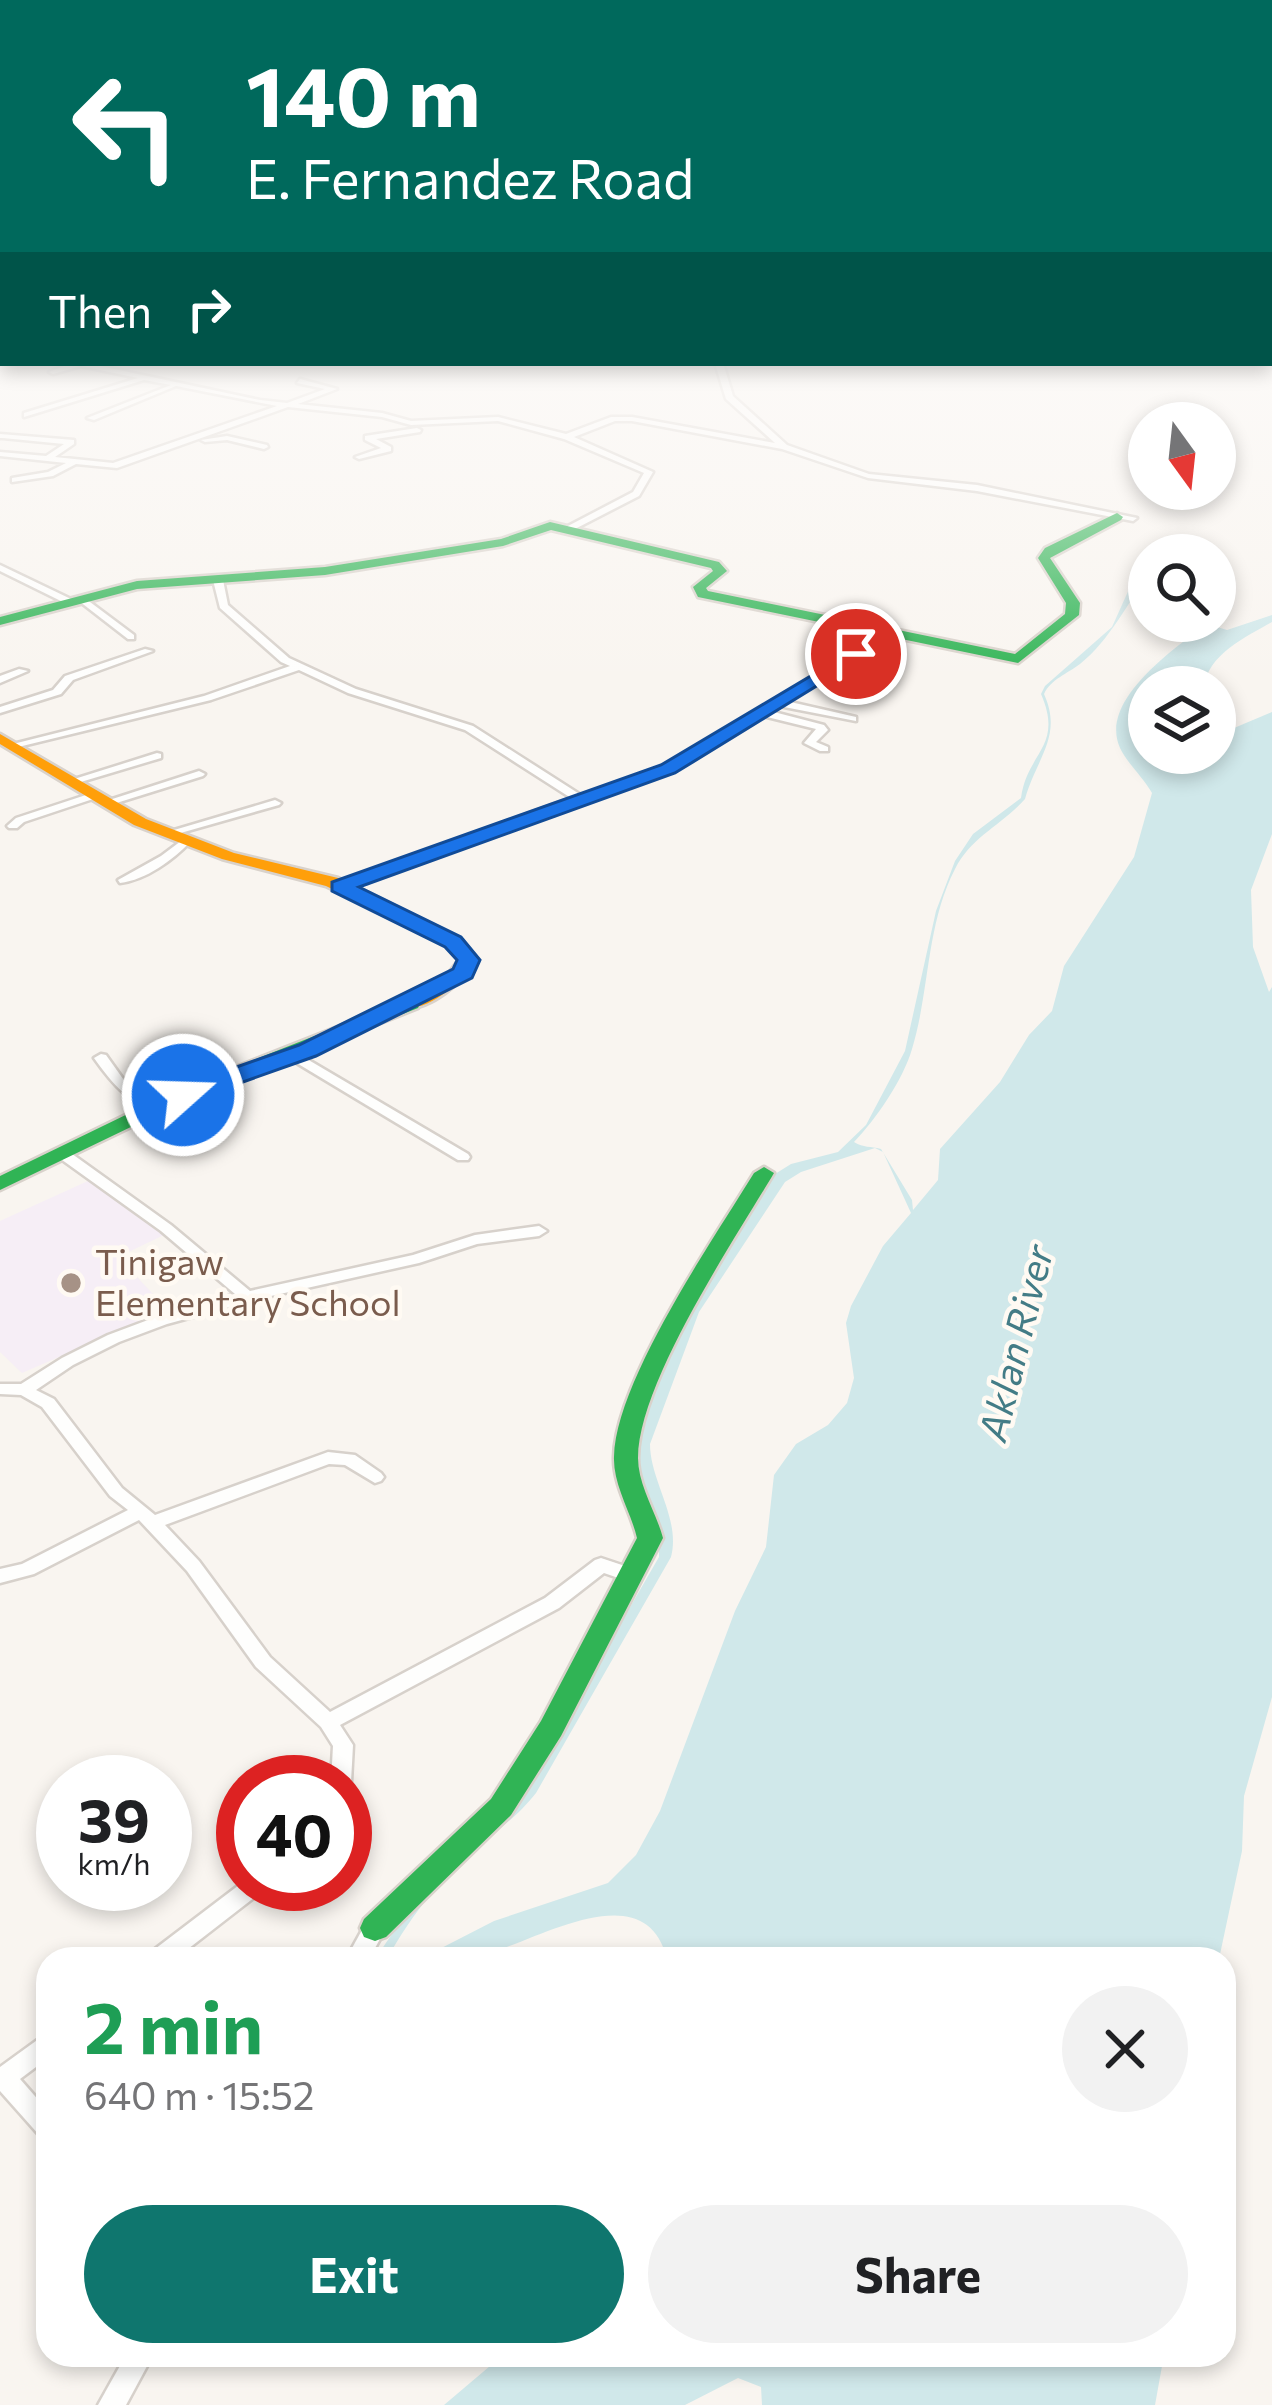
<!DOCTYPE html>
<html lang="en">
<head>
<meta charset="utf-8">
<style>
  :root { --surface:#fff; --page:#f2f2f2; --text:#202124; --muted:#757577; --accent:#0f766e }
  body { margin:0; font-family:Commissioner,sans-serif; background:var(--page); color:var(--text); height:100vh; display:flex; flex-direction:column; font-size:45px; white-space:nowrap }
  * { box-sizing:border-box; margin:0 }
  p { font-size:39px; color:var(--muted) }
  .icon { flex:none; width:66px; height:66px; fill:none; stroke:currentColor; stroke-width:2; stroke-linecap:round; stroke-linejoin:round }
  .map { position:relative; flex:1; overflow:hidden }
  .drawer { position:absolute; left:36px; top:1947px; width:1200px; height:420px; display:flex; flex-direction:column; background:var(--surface); border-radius:36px; box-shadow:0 6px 18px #0003 }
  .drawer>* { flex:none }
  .banner { position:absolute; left:0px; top:0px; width:1272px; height:366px; box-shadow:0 6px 18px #0003; background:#00695c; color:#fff; overflow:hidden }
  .needle { width:78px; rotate:165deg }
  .buttons { position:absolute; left:1128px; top:402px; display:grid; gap:24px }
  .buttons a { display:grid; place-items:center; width:108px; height:108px; border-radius:50%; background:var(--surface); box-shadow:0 6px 18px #0003; font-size:60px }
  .speed { position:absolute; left:36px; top:1755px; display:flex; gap:24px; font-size:60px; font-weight:700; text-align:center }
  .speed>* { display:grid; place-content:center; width:156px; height:156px; border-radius:50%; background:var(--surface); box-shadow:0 6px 18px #0003; line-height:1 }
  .speed small { font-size:30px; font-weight:400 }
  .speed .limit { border:18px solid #d22; background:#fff; color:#111 }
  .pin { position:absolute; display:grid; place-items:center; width:102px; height:102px; color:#fff; margin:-51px; border:6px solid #fff; border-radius:50%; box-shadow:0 3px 12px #0007 }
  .me { position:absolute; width:132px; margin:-66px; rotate:70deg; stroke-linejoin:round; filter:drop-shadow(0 0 9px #0008) }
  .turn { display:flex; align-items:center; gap:42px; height:252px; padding:0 48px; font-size:54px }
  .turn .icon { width:156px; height:156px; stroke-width:2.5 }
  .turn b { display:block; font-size:84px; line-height:102px }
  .then { display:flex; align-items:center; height:114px; padding:0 48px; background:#0003; gap:24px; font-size:45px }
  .round { display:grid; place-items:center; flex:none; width:126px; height:126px; border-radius:63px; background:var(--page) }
  .overview { display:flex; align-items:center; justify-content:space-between; height:204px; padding:0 48px }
  h1 { font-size:72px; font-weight:700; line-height:90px; color:#1e9e55 }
  .action { display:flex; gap:24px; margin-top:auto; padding:24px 48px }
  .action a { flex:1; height:138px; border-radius:72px; background:var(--accent); color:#fff; font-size:48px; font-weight:700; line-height:138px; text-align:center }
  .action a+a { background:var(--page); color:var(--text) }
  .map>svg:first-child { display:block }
</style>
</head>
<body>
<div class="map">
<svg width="1272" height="2405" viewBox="0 0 1272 2405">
  <rect width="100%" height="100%" fill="#f9f5f0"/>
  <polygon fill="#f6eef6" points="90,1180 164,1235 118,1257 168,1310 22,1373 0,1352 0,1221"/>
  <g fill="#d0e8ea">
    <path d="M1149,574C1128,602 1110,640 1080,664C1067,674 1051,679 1044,694C1063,736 1037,757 1025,799C1001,826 972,836 955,869C926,925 930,990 912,1049C903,1080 876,1119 854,1142C864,1148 870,1146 881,1149L912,1200L913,1210L938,1180L940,1149L1000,1082L1029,1035L1052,1011L1064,966L1134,857L1152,793C1143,777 1127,763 1120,748C1095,693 1200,631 1234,605L1214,626L1227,630L1272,615V622C1246,637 1208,654 1204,687H1149V753H1215V736L1272,712V834L1251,890L1253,947L1269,992L1272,987V1697L1244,1796L1242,1851L1219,1959H667C644,1865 522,1951 468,1959C453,1961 436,1959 420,1959L494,1921L608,1883L636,1855L660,1811L735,1611L766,1547L774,1475L796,1444L828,1425L847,1403L854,1378L846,1323L851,1306L883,1246L911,1213L883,1152L875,1148L801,1172L785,1182L699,1312L650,1444C650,1481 681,1519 671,1557L536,1793C521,1812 507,1823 489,1837C447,1870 412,1913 387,1959H375L426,1884L511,1813L659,1557V1530L633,1459L635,1433L688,1312L767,1179L791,1164L838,1152L866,1125L905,1051L936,911L955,861L973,834L1021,798C1027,752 1064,747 1041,694L1045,686L1112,627L1130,587Z"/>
    <polygon points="503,2355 1164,2355 1155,2405 762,2405 761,2387 738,2378 685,2405 444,2405"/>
  </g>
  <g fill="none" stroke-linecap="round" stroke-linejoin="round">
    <g stroke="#d7d1cb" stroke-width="5">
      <g id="street">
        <rect x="0" y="353" width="3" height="4"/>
        <polygon points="72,363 86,363 260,400 287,403 325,389 297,383 300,379 337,389 298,404 382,413 411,421 498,417 566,434 611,417 632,417 775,443 726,399 715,363 723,363 733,396 787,445 869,474 977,485 1137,518 1133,521 977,491 868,478 782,449 632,421 615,421 574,437 653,472 639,496 571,531 568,530 568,526 633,492 644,473 564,439 498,421 411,425 382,417 288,407 117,468 76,464 53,476 12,482 12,478 48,472 66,463 0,456 0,452 46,456 64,444 3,438 0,438 0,434 74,440 74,444 55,457 113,463 277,406 176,386 94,420 87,418 171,385 144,380 24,417 24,413 138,378 81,366 53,374 49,372"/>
        <polygon points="417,428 421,430 420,432 376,439 391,447 391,451 359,459 355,457 381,448 365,440 365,436"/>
        <polygon points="227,436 267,445 268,447 264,449 227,440 205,442 201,440"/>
        <polygon points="0,565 73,600 75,602 67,604 0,571"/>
        <polygon points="218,577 223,580 228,605 289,658 356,689 473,726 581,795 665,767 884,633 892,635 786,701 856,717 856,721 779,706 770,711 824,725 828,730 816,742 828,747 828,751 820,751 804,743 816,729 763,716 673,771 340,890 334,886 336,883 571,798 465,730 348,693 299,670 211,700 14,748 9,745 204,696 290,666 281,662 220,608 213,580"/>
        <polygon points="82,596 134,635 134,639 128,639 79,601 79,597"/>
        <polygon points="145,649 153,651 73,680 61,694 0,713 0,707 53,690 65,676"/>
        <polygon points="19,669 28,671 0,683 0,676"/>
        <polygon points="157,753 161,754 161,758 74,784 68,781"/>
        <polygon points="199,771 205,774 203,776 110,805 106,806 100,803"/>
        <polygon points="92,793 98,796 96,798 24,822 17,828 9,828 7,826 16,818"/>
        <polygon points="275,800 281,803 279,805 170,836 164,833"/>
        <path d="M185,838L191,841C173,860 146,880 120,883L118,880L161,856Z"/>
        <polygon points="295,1052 468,1154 470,1157 468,1160 458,1160 290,1059 288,1056 290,1053"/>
        <path d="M101,1054L106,1055L126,1083L164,1103L166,1106L164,1109C132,1109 111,1082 94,1058Z"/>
        <polygon points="63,1150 68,1151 171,1225 250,1291 413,1255 475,1235 539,1226 547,1231 539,1236 477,1244 419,1263 262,1298 167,1324 119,1342 73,1365 36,1390 54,1399 122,1488 155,1515 328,1452 355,1455 381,1473 384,1477 381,1481 375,1483 345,1465 329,1464 165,1525 199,1561 270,1657 330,1712 545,1598 595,1560 601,1558 637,1570 639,1575 637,1580 630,1582 604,1573 559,1608 340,1725 353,1745 351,1782 345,1789 345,1782 331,1782 333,1746 321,1727 256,1667 187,1571 139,1520 34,1574 0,1583 0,1569 22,1564 128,1510 110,1496 42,1407 21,1395 0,1394 0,1384 21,1384 62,1358 108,1335 156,1317 235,1294 161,1231 58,1157 56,1154"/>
        <polygon points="243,1882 243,1884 267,1884 264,1890 175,1959 148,1959 151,1952"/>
        <polygon points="375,1919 383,1921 386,1928 369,1959 346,1959 367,1921"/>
        <polygon points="48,2035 48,2058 20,2079 48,2111 48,2139 40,2136 0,2091 0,2067 40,2038"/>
        <polygon points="126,2355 153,2355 126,2405 98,2405"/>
      </g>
    </g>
    <g stroke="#d9d2cb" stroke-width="5">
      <g id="fast">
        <polygon points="1117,513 1123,517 1121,520 1050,558 1080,603 1079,615 1018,663 698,597 693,587 713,571 711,568 551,530 503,546 325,575 137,589 0,625 0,617 137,581 325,567 501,539 550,522 719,562 727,571 706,588 708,591 1015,654 1065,614 1066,603 1038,558 1045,548"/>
        <polygon points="411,998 420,1004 418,1008 189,1099 0,1190 0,1176 175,1091"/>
        <path d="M764,1167L774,1173C735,1239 638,1383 638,1458C638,1485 656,1512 663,1538L561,1736L511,1815L386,1937L375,1941L364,1937L360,1928L364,1919L491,1799L541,1721L637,1538C631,1512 613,1485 614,1457C615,1382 713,1240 754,1173Z"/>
      </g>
    </g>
    <g stroke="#d9d2cb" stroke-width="5">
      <path id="slow" d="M0,734L146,819L234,853L338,878L459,938L478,960C462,981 432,1010 404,1008L402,1004L404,1000L448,974L459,960L447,946L326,886L222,859L134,825L0,744Z"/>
    </g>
    <use href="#street" fill="#fefefd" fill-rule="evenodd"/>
    <use href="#fast" fill="#30b455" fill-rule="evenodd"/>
    <use href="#slow" fill="#ff9f0a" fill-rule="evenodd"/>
  </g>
  <linearGradient id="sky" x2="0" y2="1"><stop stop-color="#9ec9e9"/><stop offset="0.51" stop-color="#fcfaf8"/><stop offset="1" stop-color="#fcfaf8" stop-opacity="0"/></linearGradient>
  <rect width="1272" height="683" fill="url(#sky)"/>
  <polygon fill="#1a73e8" stroke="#114b97" stroke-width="3" points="856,649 865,654 862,658 675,773 359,887 461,937 480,960 472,978 316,1056 192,1100 183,1102 170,1095 174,1089 299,1045 453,969 457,960 445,947 332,891 332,882 661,765"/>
  <circle fill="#a69286" stroke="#fffaf3" stroke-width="4.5" cx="71" cy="1283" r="12"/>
  <g text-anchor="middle" stroke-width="9" stroke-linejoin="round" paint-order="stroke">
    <g font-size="36" fill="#7a5c4d" stroke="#fffaf3" text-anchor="start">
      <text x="95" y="1275">Tinigaw<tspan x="95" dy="41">Elementary School</tspan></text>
    </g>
    <g font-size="39" font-style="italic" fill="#437c86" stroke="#fffaf3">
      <text transform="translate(1016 1343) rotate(-76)" y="14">Aklan River</text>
    </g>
  </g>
</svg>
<div class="buttons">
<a><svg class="needle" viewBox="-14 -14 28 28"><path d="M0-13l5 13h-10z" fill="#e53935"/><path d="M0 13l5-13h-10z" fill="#757577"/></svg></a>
<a><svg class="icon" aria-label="search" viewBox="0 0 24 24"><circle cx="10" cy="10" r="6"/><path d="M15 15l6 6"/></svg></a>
<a><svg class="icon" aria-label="layers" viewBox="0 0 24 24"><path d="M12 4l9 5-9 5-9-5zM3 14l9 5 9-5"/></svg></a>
</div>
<div class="speed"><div>39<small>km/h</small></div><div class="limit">40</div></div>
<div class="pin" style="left:856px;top:654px;background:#d93025"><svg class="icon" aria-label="arrive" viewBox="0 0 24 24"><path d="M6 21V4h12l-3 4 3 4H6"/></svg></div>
<svg class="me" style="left:183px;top:1095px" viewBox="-20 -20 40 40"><circle r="17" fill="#1a73e8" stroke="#fff" stroke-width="3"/><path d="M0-11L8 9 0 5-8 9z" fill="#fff"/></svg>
<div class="banner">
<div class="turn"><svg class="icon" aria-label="left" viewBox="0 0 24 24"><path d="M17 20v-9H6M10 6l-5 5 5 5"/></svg><div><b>140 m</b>E. Fernandez Road</div></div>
<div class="then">Then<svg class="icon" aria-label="right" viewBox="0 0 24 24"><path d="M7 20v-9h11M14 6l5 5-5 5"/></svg></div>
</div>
<section class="drawer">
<div class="overview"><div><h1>2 min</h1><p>640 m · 15:52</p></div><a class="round"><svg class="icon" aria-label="close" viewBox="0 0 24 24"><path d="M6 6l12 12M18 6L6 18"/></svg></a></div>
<div class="action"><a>Exit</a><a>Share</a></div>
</section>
</div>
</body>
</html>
